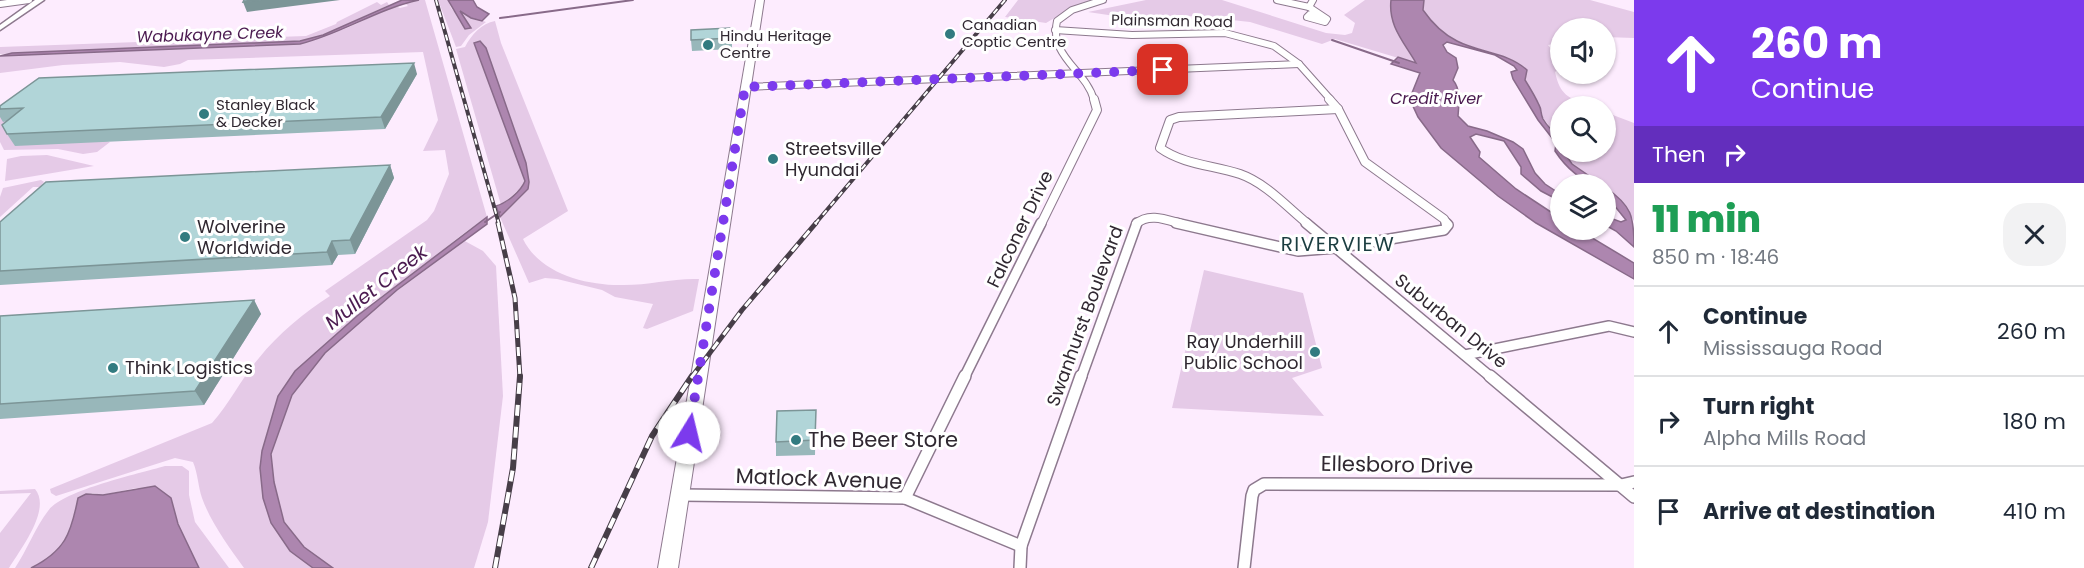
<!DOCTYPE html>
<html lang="en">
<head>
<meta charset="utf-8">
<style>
  :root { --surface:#fff; --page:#f2f2f3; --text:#1f2937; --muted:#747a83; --line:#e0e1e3 }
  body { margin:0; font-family:Poppins,sans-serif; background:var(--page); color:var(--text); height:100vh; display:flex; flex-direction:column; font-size:22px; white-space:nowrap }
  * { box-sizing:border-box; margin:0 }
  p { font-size:20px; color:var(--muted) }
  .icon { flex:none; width:33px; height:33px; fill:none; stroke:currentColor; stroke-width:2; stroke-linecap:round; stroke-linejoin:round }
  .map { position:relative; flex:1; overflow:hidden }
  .drawer { display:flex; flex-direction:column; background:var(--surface); width:450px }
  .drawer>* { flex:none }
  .banner { background:#7c3aed; color:#fff; overflow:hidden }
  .fabs { position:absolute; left:1550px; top:18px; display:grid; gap:12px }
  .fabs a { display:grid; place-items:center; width:66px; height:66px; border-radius:50%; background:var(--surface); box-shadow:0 2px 4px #0004; font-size:30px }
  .pin { position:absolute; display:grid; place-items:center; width:51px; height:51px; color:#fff; margin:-26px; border-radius:12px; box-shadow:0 3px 9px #0006 }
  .me { position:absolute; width:66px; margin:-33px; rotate:9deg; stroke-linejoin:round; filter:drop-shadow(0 0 4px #0008) }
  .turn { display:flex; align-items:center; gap:21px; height:126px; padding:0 18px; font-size:27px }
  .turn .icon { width:78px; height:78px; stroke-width:2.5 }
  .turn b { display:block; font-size:42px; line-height:51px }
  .then { display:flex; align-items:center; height:57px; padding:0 18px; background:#0003; gap:12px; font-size:22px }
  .round { display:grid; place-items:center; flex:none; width:63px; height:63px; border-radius:24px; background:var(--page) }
  .head { display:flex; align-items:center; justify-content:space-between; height:102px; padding:0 18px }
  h1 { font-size:36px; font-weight:800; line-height:45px; color:#1e9e55 }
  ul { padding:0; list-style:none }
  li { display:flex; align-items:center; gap:18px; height:90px; padding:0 18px; border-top:2px solid var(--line) }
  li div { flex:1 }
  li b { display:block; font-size:22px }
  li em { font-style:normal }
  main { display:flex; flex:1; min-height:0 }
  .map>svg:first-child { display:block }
</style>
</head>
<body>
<main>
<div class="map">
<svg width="1634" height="568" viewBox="0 0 1634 568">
  <rect width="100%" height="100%" fill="#fdecfe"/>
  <g fill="#e5cae7">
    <path d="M419,0H425L487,217C447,243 414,278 372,302L278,396L262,451L290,551L313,568H244C229,547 211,523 202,498C198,486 198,474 193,462L175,458L56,496L51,493L50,489L212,423C230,403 241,379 259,358C278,334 305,312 330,296L325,291L427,220L434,211L449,174L445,150L423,151L438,120L423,52L188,60L180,64L164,67L120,62L63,65L0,73V56L300,44L347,28L395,6L400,8L408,6L405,3Z"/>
    <polygon points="438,0 448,0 451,8 470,28 460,13 486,22 469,35 461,46 456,47"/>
    <polygon points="1018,0 1093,0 1078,4 1046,23 1005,17"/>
    <path d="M1146,0H1222L1326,33L1345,35L1352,33L1355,23L1344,15L1365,0H1391C1388,29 1406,39 1415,63L1335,39L1322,44L1250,22L1194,16L1135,19L1088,12Z"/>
    <path d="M1424,0H1590L1634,12V38L1605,37V28H1560V43L1548,45L1560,60V68L1555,72C1560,95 1568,98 1590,106H1560V140L1540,114L1524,79L1527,70C1509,54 1483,51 1461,43C1445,38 1433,23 1423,10Z"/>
    <polygon points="377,2 381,5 387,2 389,5 323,35 300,41 0,54 0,47 306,36 336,24 337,22"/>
    <path d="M495,21L501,43L568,211L523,239C540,274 587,286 624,285C649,285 674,278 699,279L693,311L647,329L643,328L653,304L615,297L602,290L557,279L545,278L529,283L500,217C521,195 532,196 526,163L486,48L474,43L525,181L522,187L501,205L456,49L465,47C471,35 482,23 495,21Z"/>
    <polygon points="1605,112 1634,123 1634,221 1626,206 1605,187 1605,184 1601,184 1572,164 1564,153 1605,152"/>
    <polygon points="0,115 4,121 30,120 110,142 97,152 83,154 58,149 4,150 0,142"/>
    <polygon points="47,155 94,166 5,181 7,159 21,156"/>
    <polygon points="41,180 44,182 40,187 33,187 0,217 0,197 3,188"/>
    <polygon points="463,240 483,251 496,266 503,396 488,522 474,568 333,568 304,547 284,522 274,482 271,454 292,395 325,353 397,290"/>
    <polygon points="1204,270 1303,293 1322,368 1292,378 1324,416 1172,408"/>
    <path d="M165,466H182L189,471V495L195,522L229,568H199L178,524L171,498L136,488L103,495L92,493L74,520L64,544L50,557L31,568H15C27,550 35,528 48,511C63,490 138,474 165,466Z"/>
    <path d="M35,489C52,509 20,550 9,568H0V533L31,493L0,494V491Z"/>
  </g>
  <g fill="#ad86af" stroke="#886a89" stroke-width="1.5">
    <path d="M402,0H419C377,9 341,34 300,44L0,56L12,53L300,41L323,35Z"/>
    <polygon points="448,0 473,0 477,7 489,14 482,21 471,18 460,11 471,28 465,29"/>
    <path d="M1391,0H1424L1423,10C1432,23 1443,34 1457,41C1480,53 1507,52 1527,70L1525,80C1530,88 1535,96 1539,105C1542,110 1540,113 1543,119C1551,133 1560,132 1560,152H1564L1572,164L1601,184C1583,185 1564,165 1555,151L1556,143L1538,120L1513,79L1511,72L1517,70L1514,66L1495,55L1447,42L1443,45L1447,52L1456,58L1458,68L1453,80C1461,90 1459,103 1458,116L1468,126L1487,131L1513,142L1523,149L1535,173L1545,184L1560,194V201L1541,191L1521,174V167L1504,141L1476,134L1470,137L1480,152L1479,157L1516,189L1560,218V230H1579L1634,263V279L1536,223L1498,196L1441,148L1418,117L1412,104V93L1420,73L1391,64L1398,57L1416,63C1404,42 1388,26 1391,0Z"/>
    <path d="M480,41L486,48L526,163L529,182L528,189L500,217L496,206C507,203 521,191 525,181L474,43Z"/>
    <path d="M1605,187C1632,206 1634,216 1634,247L1616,231L1605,225V216L1621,222L1626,220L1605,194Z"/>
    <polygon points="487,217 487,224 397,290 325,353 292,395 271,454 274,482 284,522 304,547 333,568 313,568 290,551 271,523 263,498 260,468 262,451 278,396 295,371 357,316"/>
    <path d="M155,486L171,498L178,524L199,568H31C65,551 71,534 78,498L86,494L103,495Z"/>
  </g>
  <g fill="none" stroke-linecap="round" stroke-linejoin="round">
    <g stroke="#886a89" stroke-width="2">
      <polyline points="500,18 633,0"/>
      <polyline points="1332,40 1399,63"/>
      <polyline points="485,222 500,212"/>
    </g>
    <g stroke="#8d798e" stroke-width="8">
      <g id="minor-far3">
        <polyline points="1277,0 1309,7 1313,0"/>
        <polyline points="0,4 29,0"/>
        <polyline points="1309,7 1327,19 1325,22 1307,17 1310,14 1319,14"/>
        <polyline points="1055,30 1132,35 1225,33 1274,46 1299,64 1331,100"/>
        <polyline points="745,87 1299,64"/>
        <path d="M1094,100C1086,70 1049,57 1057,21L1072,10L1103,0"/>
      </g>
    </g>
    <g stroke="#8d798e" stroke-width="10">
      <g id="minor-far2">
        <polyline points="1329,99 1338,109 1365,162 1444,219 1447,224"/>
        <polyline points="1041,224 1097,110 1094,99"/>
        <path d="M1136,224C1149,212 1167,220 1182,224"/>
        <path d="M1308,224C1287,207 1266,183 1240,174C1213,165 1184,165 1160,148L1170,120L1179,117L1338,109"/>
      </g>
    </g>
    <g stroke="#8d798e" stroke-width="12">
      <g id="minor-far1">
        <polyline points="1176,223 1298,251 1336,248 1444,230 1448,225 1446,223"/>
        <polyline points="1306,223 1492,378"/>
        <polyline points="1465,355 1609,326 1634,332"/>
        <polyline points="964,378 1041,223"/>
        <polyline points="1081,378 1137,223"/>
      </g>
    </g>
    <g stroke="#8d798e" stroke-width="14">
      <g id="minor">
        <polyline points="1490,376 1634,497"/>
        <polyline points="680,495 905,498 1021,546"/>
        <polyline points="905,498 965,376"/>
        <polyline points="1020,568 1021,546 1081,376"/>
        <polyline points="1244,568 1252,496 1254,490 1264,484 1621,485 1634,482"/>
      </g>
    </g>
    <g stroke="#8d798e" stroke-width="3">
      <polygon id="tertiary" points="35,0 44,0 0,30 0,25"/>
    </g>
    <g stroke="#8d798e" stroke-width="2">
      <polygon id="secondary" points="756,0 764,0 678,568 658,568"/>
    </g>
    <use href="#minor-far3" stroke="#fff" stroke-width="6"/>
    <use href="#minor-far2" stroke="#fff" stroke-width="8"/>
    <use href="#minor-far1" stroke="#fff" stroke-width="9"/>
    <use href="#minor" stroke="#fff" stroke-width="11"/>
    <use href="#tertiary" fill="#fff" fill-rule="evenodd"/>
    <use href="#secondary" fill="#fff" fill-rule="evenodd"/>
    <g stroke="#473e48" stroke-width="4">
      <g id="rail-far2">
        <polyline points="436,0 499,224"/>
        <polyline points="815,224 1005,0"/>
      </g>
    </g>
    <g stroke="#473e48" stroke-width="5">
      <g id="rail-far1">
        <polyline points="498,223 515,298 520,378"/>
        <polyline points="691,378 742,310 816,223"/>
      </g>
    </g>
    <g stroke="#473e48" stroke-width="6">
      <g id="rail">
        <polyline points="495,568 513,468 520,376"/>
        <polyline points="591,568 652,436 692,376"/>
      </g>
    </g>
    <use href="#rail-far2" stroke="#fff" stroke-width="2" stroke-dasharray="6" stroke-linecap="butt"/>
    <use href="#rail-far1" stroke="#fff" stroke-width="3" stroke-dasharray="9" stroke-linecap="butt"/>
    <use href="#rail" stroke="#fff" stroke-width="4" stroke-dasharray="11" stroke-linecap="butt"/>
  </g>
  <g fill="#98b7ba">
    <polygon points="732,38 732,49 692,51 691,40"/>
    <polygon points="417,74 385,129 15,146 7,134 7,121 3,122 0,117 0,106"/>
    <polygon points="390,165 394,178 355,254 338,255 332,265 0,285 0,222"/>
    <polygon points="254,300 261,314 204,405 0,419 0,316"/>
    <polygon points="816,410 815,455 776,456 776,442"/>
  </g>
  <g fill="#7c9597">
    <polygon points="261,0 340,0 247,12 243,2"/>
    <polygon points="414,63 417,74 385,129 381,117"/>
    <polygon points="390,165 394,178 355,254 350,240"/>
    <polygon points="332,241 338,255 332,265 327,252"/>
    <polygon points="254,300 261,314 204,405 195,391"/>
  </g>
  <g fill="#b1d5d8" stroke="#7c9597" stroke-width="1.5">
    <polygon points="244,0 261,0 243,2"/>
    <polygon points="730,28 732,38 691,40 691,30"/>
    <polygon points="414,63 381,117 7,134 2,125 23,108 0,109 0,106 39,78"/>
    <polygon points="390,165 350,240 332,241 327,252 0,271 0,222 46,182"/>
    <polygon points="254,300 195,391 0,404 0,316"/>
    <polygon points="816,410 815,440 776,442 777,411"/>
  </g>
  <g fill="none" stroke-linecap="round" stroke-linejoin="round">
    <polyline stroke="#7c3aed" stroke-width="10" stroke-dasharray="0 18" points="689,433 745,87 1163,70"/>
  </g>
  <g fill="#327b80" stroke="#fff" stroke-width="2">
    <circle cx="950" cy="34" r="6"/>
    <circle cx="708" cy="45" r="6"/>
    <circle cx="204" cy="114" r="6"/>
    <circle cx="773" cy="159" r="6"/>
    <circle cx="185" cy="237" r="6"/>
    <circle cx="1315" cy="352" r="6"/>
    <circle cx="113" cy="368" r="6"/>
    <circle cx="796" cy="440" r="6"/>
  </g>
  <g text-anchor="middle" stroke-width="6" stroke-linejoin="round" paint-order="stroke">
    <g font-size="15" fill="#302831" stroke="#fff">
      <text transform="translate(1172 21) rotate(1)" y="5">Plainsman Road</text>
    </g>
    <g font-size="15" fill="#302831" stroke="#fff" text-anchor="start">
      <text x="962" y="30">Canadian<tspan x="962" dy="17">Coptic Centre</tspan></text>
      <text x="720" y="41">Hindu Heritage<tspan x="720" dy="17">Centre</tspan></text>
      <text x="216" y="110">Stanley Black<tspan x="216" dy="17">&amp; Decker</tspan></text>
    </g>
    <g font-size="16" font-style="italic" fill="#4b1b50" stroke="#fff">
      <text transform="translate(210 34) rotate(-2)" y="6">Wabukayne Creek</text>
      <text x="1436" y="104">Credit River</text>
    </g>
    <g font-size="18" fill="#302831" stroke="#fff" text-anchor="start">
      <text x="785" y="155">Streetsville<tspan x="785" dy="21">Hyundai</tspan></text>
      <text x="197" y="233">Wolverine<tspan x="197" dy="21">Worldwide</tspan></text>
      <text x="1303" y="348" text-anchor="end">Ray Underhill<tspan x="1303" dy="21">Public School</tspan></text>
      <text x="125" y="374">Think Logistics</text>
    </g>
    <g font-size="18" fill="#302831" stroke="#fff">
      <text transform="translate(1020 229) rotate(-64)" y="6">Falconer Drive</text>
      <text transform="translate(1085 316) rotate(-70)" y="6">Swanhurst Boulevard</text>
      <text transform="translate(1451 321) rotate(39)" y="6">Suburban Drive</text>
    </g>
    <g font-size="20" letter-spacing="1.5" fill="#1b3d40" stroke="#fff">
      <text x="1338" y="251">RIVERVIEW</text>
    </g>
    <g font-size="20" font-style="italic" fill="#4b1b50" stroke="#fff">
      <text transform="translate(376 287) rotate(-38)" y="7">Mullet Creek</text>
    </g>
    <g font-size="21" fill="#302831" stroke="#fff" text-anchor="start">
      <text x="808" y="447">The Beer Store</text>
    </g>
    <g font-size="21" fill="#302831" stroke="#fff">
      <text transform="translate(1397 465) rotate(1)" y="7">Ellesboro Drive</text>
      <text transform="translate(819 479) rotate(2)" y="7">Matlock Avenue</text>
    </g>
  </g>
</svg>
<div class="fabs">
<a><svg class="icon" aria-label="sound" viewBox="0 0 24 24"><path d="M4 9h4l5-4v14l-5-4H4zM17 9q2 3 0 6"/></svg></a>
<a><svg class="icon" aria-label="search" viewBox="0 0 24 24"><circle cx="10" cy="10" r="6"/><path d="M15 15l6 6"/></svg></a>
<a><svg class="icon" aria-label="layers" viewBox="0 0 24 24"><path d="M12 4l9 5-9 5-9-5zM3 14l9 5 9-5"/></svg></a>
</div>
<div class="pin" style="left:1163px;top:70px;background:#d93025"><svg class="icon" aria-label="arrive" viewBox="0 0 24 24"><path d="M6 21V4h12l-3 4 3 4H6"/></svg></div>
<svg class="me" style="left:689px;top:433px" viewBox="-20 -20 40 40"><circle r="19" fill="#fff"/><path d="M0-13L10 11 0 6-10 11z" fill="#7c3aed"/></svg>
</div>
<section class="drawer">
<div class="banner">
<div class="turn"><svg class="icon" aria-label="ahead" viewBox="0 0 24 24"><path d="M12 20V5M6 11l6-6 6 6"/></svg><div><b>260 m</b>Continue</div></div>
<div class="then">Then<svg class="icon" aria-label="right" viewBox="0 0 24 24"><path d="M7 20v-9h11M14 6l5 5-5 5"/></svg></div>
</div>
<div class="head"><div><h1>11 min</h1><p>850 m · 18:46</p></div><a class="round"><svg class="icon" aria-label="close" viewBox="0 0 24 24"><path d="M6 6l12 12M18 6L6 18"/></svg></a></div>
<ul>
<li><svg class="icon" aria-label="ahead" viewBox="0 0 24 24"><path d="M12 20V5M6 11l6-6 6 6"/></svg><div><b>Continue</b><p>Mississauga Road</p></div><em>260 m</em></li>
<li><svg class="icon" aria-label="right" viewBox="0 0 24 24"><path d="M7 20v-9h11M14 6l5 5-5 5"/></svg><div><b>Turn right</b><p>Alpha Mills Road</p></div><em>180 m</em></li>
<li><svg class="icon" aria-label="arrive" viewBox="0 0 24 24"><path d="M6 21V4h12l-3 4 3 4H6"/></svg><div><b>Arrive at destination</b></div><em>410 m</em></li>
</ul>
</section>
</main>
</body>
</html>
